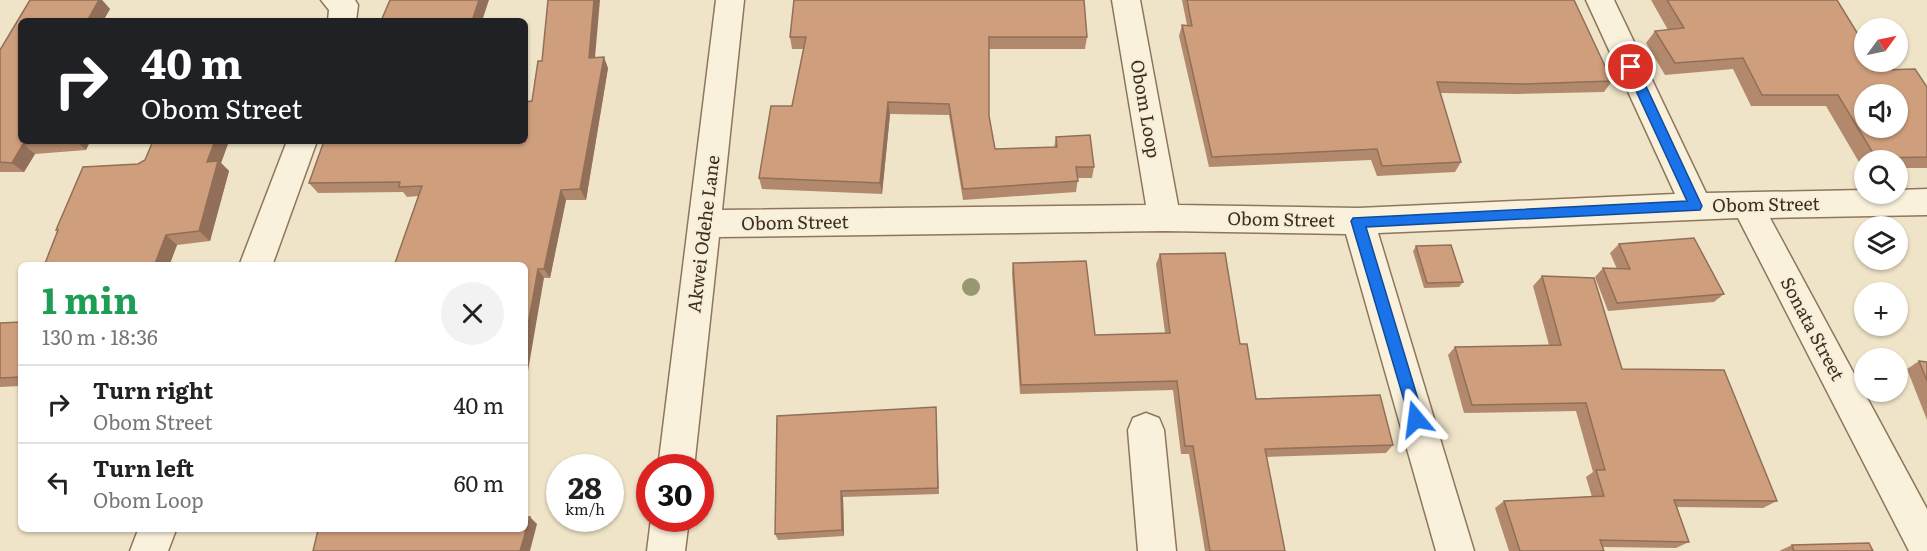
<!DOCTYPE html>
<html lang="en">
<head>
<meta charset="utf-8">
<style>
  :root { --surface:#fff; --page:#f2f2f2; --text:#222; --muted:#767676; --line:#e0e0e0 }
  body { margin:0; font-family:Literata,serif; background:var(--page); color:var(--text); height:100vh; display:flex; flex-direction:column; font-size:22px; white-space:nowrap }
  * { box-sizing:border-box; margin:0 }
  p { font-size:20px; color:var(--muted) }
  .icon { flex:none; width:33px; height:33px; fill:none; stroke:currentColor; stroke-width:2; stroke-linecap:round; stroke-linejoin:round }
  .map { position:relative; flex:1; overflow:hidden }
  .panel { position:absolute; left:18px; top:262px; width:510px; height:270px; display:flex; flex-direction:column; background:var(--surface); border-radius:9px; box-shadow:0 2px 4px #0004 }
  .panel>* { flex:none }
  .top-card { position:absolute; left:18px; top:18px; width:510px; height:126px; border-radius:9px; box-shadow:0 2px 4px #0004; background:#202124; color:#fff; overflow:hidden }
  .needle { width:39px; rotate:57deg }
  .buttons { position:absolute; left:1854px; top:18px; display:grid; gap:12px }
  .buttons a { display:grid; place-items:center; width:54px; height:54px; border-radius:50%; background:var(--surface); box-shadow:0 2px 4px #0004; font-size:30px }
  .speed { position:absolute; left:546px; top:454px; display:flex; gap:12px; font-size:30px; font-weight:700; text-align:center }
  .speed>* { display:grid; place-content:center; width:78px; height:78px; border-radius:50%; background:var(--surface); box-shadow:0 2px 4px #0004; line-height:1 }
  .speed small { font-size:15px; font-weight:400 }
  .speed .limit { border:9px solid #d22; background:#fff; color:#111 }
  .pin { position:absolute; display:grid; place-items:center; width:51px; height:51px; color:#fff; margin:-26px; border:3px solid #fff; border-radius:50%; box-shadow:0 2px 6px #0007 }
  .me { position:absolute; width:66px; margin:-33px; rotate:344deg; stroke-linejoin:round; filter:drop-shadow(0 0 4px #0008) }
  .turn { display:flex; align-items:center; gap:21px; height:126px; padding:0 24px; font-size:27px }
  .turn .icon { width:78px; height:78px; stroke-width:2.5 }
  .turn b { display:block; font-size:42px; line-height:51px }
  .round { display:grid; place-items:center; flex:none; width:63px; height:63px; border-radius:32px; background:var(--page) }
  .headline { display:flex; align-items:center; justify-content:space-between; height:102px; padding:0 24px }
  h1 { font-size:36px; font-weight:700; line-height:45px; color:#1e9e55 }
  ul { padding:0; list-style:none }
  li { display:flex; align-items:center; gap:18px; height:78px; padding:0 24px; border-top:2px solid var(--line) }
  li div { flex:1 }
  li b { display:block; font-size:22px }
  li em { font-style:normal }
  .map>svg:first-child { display:block }
</style>
</head>
<body>
<div class="map">
<svg width="1927" height="551" viewBox="0 0 1927 551">
  <rect width="100%" height="100%" fill="#f0e4c8"/>
  <g fill="none" stroke-linecap="round" stroke-linejoin="round">
    <g stroke="#8d765c" stroke-width="3">
      <g id="street">
        <polygon points="321,0 355,0 358,5 356,21 328,21 329,10"/>
        <polygon points="716,0 744,0 722,210 1146,205 1112,0 1140,0 1178,205 1358,208 1675,194 1586,0 1614,0 1706,193 1864,190 1864,194 1898,194 1898,190 1927,189 1927,215 1770,218 1927,509 1927,551 1909,551 1738,218 1378,233 1474,551 1436,551 1346,234 1164,231 719,237 694,468 658,468"/>
        <polygon points="287,141 317,141 272,266 239,266"/>
        <polygon points="1146,413 1159,418 1164,430 1176,551 1138,551 1128,430 1133,418"/>
        <polygon points="651,519 689,519 685,551 647,551"/>
        <polygon points="138,530 176,530 168,551 130,551"/>
      </g>
    </g>
    <use href="#street" fill="#faf1dc" fill-rule="evenodd"/>
  </g>
  <circle fill="#96986f" cx="971" cy="287" r="9"/>
  <g fill="#b2896c">
    <polygon points="30,0 102,0 110,9 103,21 21,21 21,141 90,141 86,150 35,154 24,172 0,172 0,50"/>
    <polygon points="1182,0 1574,0 1612,81 1604,92 1516,94 1440,93 1461,162 1455,172 1377,176 1371,160 1209,167 1179,36 1182,25 1187,25"/>
    <polygon points="1651,0 1837,0 1880,70 1927,87 1927,168 1898,168 1898,160 1864,160 1864,169 1863,169 1826,106 1751,106 1733,69 1665,75 1646,43 1655,31 1668,30"/>
    <polygon points="790,37 1087,37 1085,49 989,49 989,116 995,149 1054,147 1056,137 1094,167 1092,178 1078,178 1076,192 963,200 949,115 890,114 882,194 762,189 759,178 792,106 804,49 792,49"/>
    <polygon points="595,58 608,68 586,200 566,200 550,278 544,278 418,196 407,197 403,192 318,193 309,183 532,101"/>
    <polygon points="153,141 229,141 221,163 229,171 210,241 177,245 169,266 44,266 58,231 56,230 138,164 145,160"/>
    <polygon points="1619,244 1724,294 1714,302 1608,311 1595,277 1603,268 1617,269 1610,253"/>
    <polygon points="1416,246 1463,282 1459,287 1424,288 1413,251"/>
    <polygon points="1160,254 1240,344 1256,399 1393,445 1386,453 1266,457 1285,551 1205,551 1189,454 1181,454 1173,390 1020,394 1012,273 1013,263 1095,335 1165,333 1156,264"/>
    <polygon points="1542,276 1622,369 1777,501 1763,508 1677,507 1689,542 1676,548 1603,547 1604,551 1509,551 1495,508 1504,501 1592,497 1586,477 1593,472 1576,411 1464,413 1448,355 1455,347 1549,345 1533,286"/>
    <polygon points="21,322 21,386 0,387 0,323"/>
    <polygon points="1919,361 1927,362 1927,420 1907,369"/>
    <polygon points="936,407 939,494 843,497 844,536 778,540 775,534"/>
    <polygon points="1792,545 1873,551 1779,551"/>
  </g>
  <g fill="#916f58">
    <polygon points="99,0 102,0 110,9 103,21 87,21"/>
    <polygon points="479,0 489,0 482,21 472,21"/>
    <polygon points="594,0 600,0 594,69 589,58"/>
    <polygon points="604,57 608,68 586,200 580,189"/>
    <polygon points="888,102 890,114 882,194 880,183"/>
    <polygon points="76,141 90,141 86,150"/>
    <polygon points="215,141 229,141 221,163 229,171 210,241 199,231 207,162"/>
    <polygon points="23,144 35,154 24,172 12,163"/>
    <polygon points="561,190 566,200 550,278 544,269"/>
    <polygon points="166,235 177,245 169,266 154,266"/>
    <polygon points="538,269 544,278 525,388 525,342"/>
    <polygon points="841,491 843,497 844,536 842,530"/>
    <polygon points="530,517 537,524 530,551 520,551"/>
  </g>
  <g fill="#cf9f7d" stroke="#916f58" stroke-width="1.5" fill-rule="evenodd">
    <polygon points="30,0 99,0 87,21 21,21 21,141 61,141 23,144 12,163 0,162 0,50"/>
    <polygon points="390,0 479,0 472,21 381,21"/>
    <polygon points="548,0 594,0 589,58 604,57 580,189 561,190 544,269 538,269 525,342 525,266 394,266 422,186 399,187 400,182 309,183 324,141 525,141 525,102 532,101 538,61 542,61"/>
    <polygon points="794,0 1084,0 1087,37 989,37 989,116 995,149 1057,147 1056,137 1090,135 1094,167 1076,167 1078,181 963,189 949,104 888,102 880,183 759,178 771,106 792,106 806,37 790,37"/>
    <polygon points="1187,0 1574,0 1612,81 1523,84 1437,82 1461,162 1382,166 1377,149 1212,157 1182,25 1192,26"/>
    <path d="M1667,0H1837L1864,44V62H1875L1880,70L1915,69L1927,87V157L1876,158L1838,95H1762L1743,58L1675,63L1655,31L1684,28ZM1864,94H1898V128H1864Z"/>
    <polygon points="153,141 215,141 207,162 218,161 199,231 166,235 154,266 44,266 58,230 56,230 83,167 138,164 145,160"/>
    <polygon points="1694,238 1724,294 1617,303 1603,268 1630,269 1619,244"/>
    <polygon points="1451,245 1463,282 1427,283 1416,246"/>
    <polygon points="1225,253 1240,344 1247,344 1256,399 1380,395 1393,445 1265,449 1285,551 1210,551 1193,446 1185,446 1177,381 1021,385 1013,263 1086,261 1095,335 1170,333 1160,254"/>
    <polygon points="1542,276 1594,278 1622,369 1724,370 1777,501 1674,500 1689,542 1600,540 1604,551 1520,551 1504,501 1604,496 1596,470 1605,470 1586,403 1472,405 1455,347 1561,345"/>
    <polygon points="21,322 21,377 0,378 0,323"/>
    <polygon points="1919,361 1927,362 1927,381"/>
    <polygon points="936,407 938,488 841,491 842,530 775,534 777,416"/>
    <polygon points="525,517 530,517 520,551 313,551 318,530 525,530"/>
    <polygon points="1869,543 1873,551 1794,551 1792,545"/>
  </g>
  <polygon fill="#1a73e8" stroke="#114b97" stroke-width="1.5" points="1631,62 1637,67 1702,206 1700,210 1366,227 1424,419 1421,424 1411,424 1351,221 1353,218 1687,201 1625,67"/>
  <g text-anchor="middle" stroke-width="4.5" stroke-linejoin="round" paint-order="stroke">
    <g font-size="18" fill="#3d2e20" stroke="#f7eed8">
      <text transform="translate(1145 109) rotate(80)" y="6">Obom Loop</text>
      <text transform="translate(1766 205) rotate(-1)" y="6">Obom Street</text>
      <text transform="translate(1281 220) rotate(1)" y="6">Obom Street</text>
      <text transform="translate(795 223) rotate(-1)" y="6">Obom Street</text>
      <text transform="translate(704 234) rotate(-83)" y="6">Akwei Odehe Lane</text>
      <text transform="translate(1812 329) rotate(62)" y="6">Sonata Street</text>
    </g>
  </g>
</svg>
<div class="buttons">
<a><svg class="needle" viewBox="-14 -14 28 28"><path d="M0-13l5 13h-10z" fill="#e53935"/><path d="M0 13l5-13h-10z" fill="#767676"/></svg></a>
<a><svg class="icon" aria-label="sound" viewBox="0 0 24 24"><path d="M4 9h4l5-4v14l-5-4H4zM17 9q2 3 0 6"/></svg></a>
<a><svg class="icon" aria-label="search" viewBox="0 0 24 24"><circle cx="10" cy="10" r="6"/><path d="M15 15l6 6"/></svg></a>
<a><svg class="icon" aria-label="layers" viewBox="0 0 24 24"><path d="M12 4l9 5-9 5-9-5zM3 14l9 5 9-5"/></svg></a>
<a>+</a>
<a>−</a>
</div>
<div class="speed"><div>28<small>km/h</small></div><div class="limit">30</div></div>
<div class="pin" style="left:1631px;top:67px;background:#d93025"><svg class="icon" aria-label="arrive" viewBox="0 0 24 24"><path d="M6 21V4h12l-3 4 3 4H6"/></svg></div>
<svg class="me" style="left:1416px;top:419px" viewBox="-20 -20 40 40"><path d="M0-17L14 15 0 8-14 15z" fill="#1a73e8" stroke="#fff" stroke-width="4"/></svg>
<div class="top-card">
<div class="turn"><svg class="icon" aria-label="right" viewBox="0 0 24 24"><path d="M7 20v-9h11M14 6l5 5-5 5"/></svg><div><b>40 m</b>Obom Street</div></div>
</div>
<section class="panel">
<div class="headline"><div><h1>1 min</h1><p>130 m · 18:36</p></div><a class="round"><svg class="icon" aria-label="close" viewBox="0 0 24 24"><path d="M6 6l12 12M18 6L6 18"/></svg></a></div>
<ul>
<li><svg class="icon" aria-label="right" viewBox="0 0 24 24"><path d="M7 20v-9h11M14 6l5 5-5 5"/></svg><div><b>Turn right</b><p>Obom Street</p></div><em>40 m</em></li>
<li><svg class="icon" aria-label="left" viewBox="0 0 24 24"><path d="M17 20v-9H6M10 6l-5 5 5 5"/></svg><div><b>Turn left</b><p>Obom Loop</p></div><em>60 m</em></li>
</ul>
</section>
</div>
</body>
</html>
